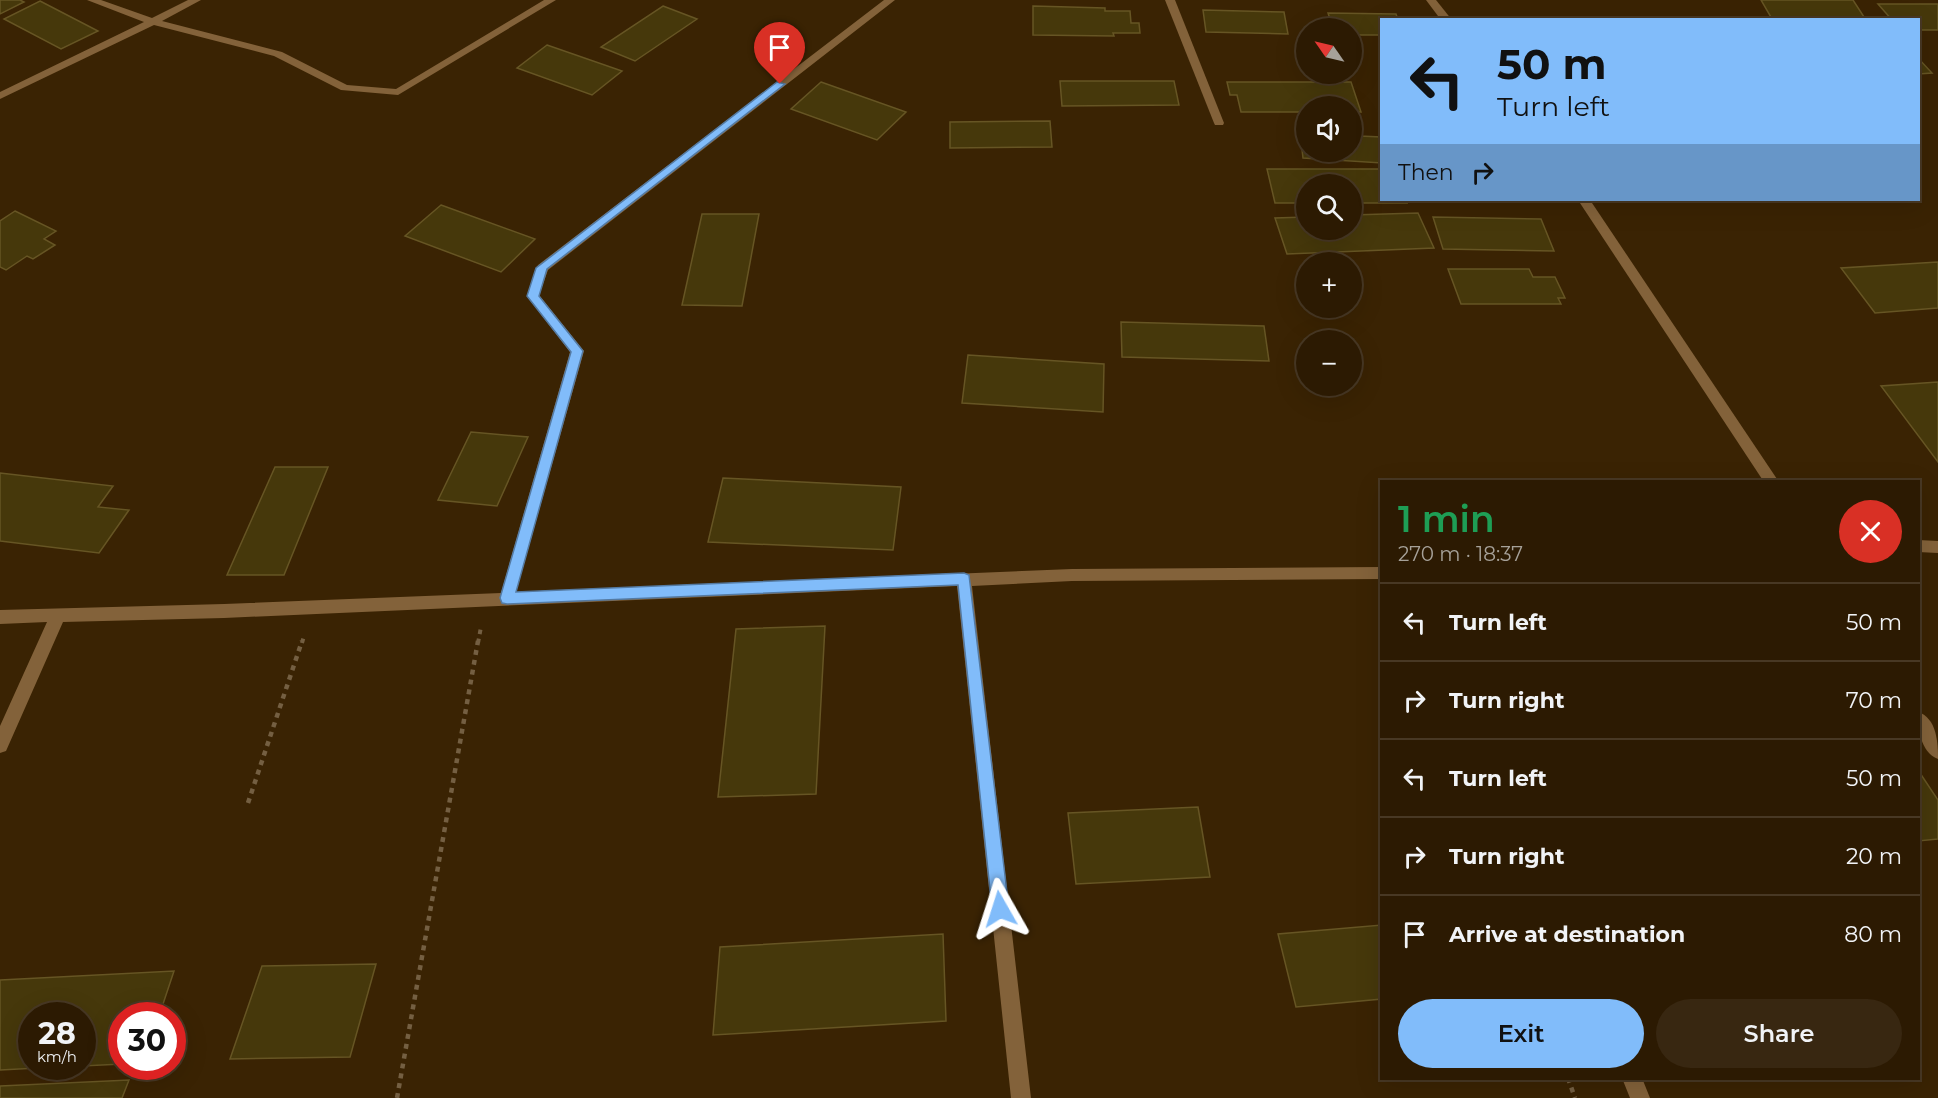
<!DOCTYPE html>
<html lang="en">
<head>
<meta charset="utf-8">
<style>
  :root { --surface:#2c1a02; --page:#382711; --text:#f1f3f6; --muted:#a6a199; --line:#483824; --accent:#81bcfa }
  body { margin:0; font-family:Montserrat,sans-serif; background:var(--page); color:var(--text); height:100vh; display:flex; flex-direction:column; font-size:22px; white-space:nowrap }
  * { box-sizing:border-box; margin:0 }
  p { font-size:20px; color:var(--muted) }
  .icon { flex:none; width:33px; height:33px; fill:none; stroke:currentColor; stroke-width:2; stroke-linecap:round; stroke-linejoin:round }
  .map { position:relative; flex:1; overflow:hidden }
  .drawer { position:absolute; left:1380px; top:480px; width:540px; height:600px; display:flex; flex-direction:column; background:var(--surface); border-radius:0px; box-shadow:0 6px 24px #0002,0 0 0 2px var(--line) }
  .drawer>* { flex:none }
  .hud { position:absolute; left:1380px; top:18px; width:540px; height:183px; border-radius:0px; box-shadow:0 6px 24px #0002,0 0 0 2px var(--line); background:#81bcfa; color:#111; overflow:hidden }
  .needle { width:39px; rotate:304deg }
  .tools { position:absolute; left:1296px; top:18px; display:grid; gap:12px }
  .tools a { display:grid; place-items:center; width:66px; height:66px; border-radius:50%; background:var(--surface); box-shadow:0 6px 24px #0002,0 0 0 2px var(--line); font-size:30px }
  .speed { position:absolute; left:18px; top:1002px; display:flex; gap:12px; font-size:30px; font-weight:700; text-align:center }
  .speed>* { display:grid; place-content:center; width:78px; height:78px; border-radius:50%; background:var(--surface); box-shadow:0 6px 24px #0002,0 0 0 2px var(--line); line-height:1 }
  .speed small { font-size:15px; font-weight:400 }
  .speed .limit { border:9px solid #d22; background:#fff; color:#111 }
  .pin { position:absolute; display:grid; place-items:center; width:51px; height:51px; color:#fff; margin:-62px -26px; border-radius:50% 50% 50% 0; rotate:-45deg; box-shadow:0 0 6px #0007 }
  .pin .icon { rotate:45deg }
  .me { position:absolute; width:66px; margin:-33px; rotate:354deg; stroke-linejoin:round; filter:drop-shadow(0 0 4px #0008) }
  .turn { display:flex; align-items:center; gap:21px; height:126px; padding:0 18px; font-size:27px }
  .turn .icon { width:78px; height:78px; stroke-width:2.5 }
  .turn b { display:block; font-size:42px; line-height:51px }
  .then { display:flex; align-items:center; height:57px; padding:0 18px; background:#0003; gap:12px; font-size:22px }
  .round { display:grid; place-items:center; flex:none; width:63px; height:63px; border-radius:32px; background:var(--page) }
  .overview { display:flex; align-items:center; justify-content:space-between; height:102px; padding:0 18px }
  h1 { font-size:36px; font-weight:600; line-height:45px; color:#1e9e55 }
  .primary-button { display:flex; gap:12px; margin-top:auto; padding:12px 18px }
  .primary-button a { flex:1; height:69px; border-radius:36px; background:var(--accent); color:#111; font-size:24px; font-weight:600; line-height:69px; text-align:center }
  .primary-button a+a { background:var(--page); color:var(--text) }
  ul { padding:0; list-style:none }
  li { display:flex; align-items:center; gap:18px; height:78px; padding:0 18px; border-top:2px solid var(--line) }
  li div { flex:1 }
  li b { display:block; font-size:22px }
  li em { font-style:normal }
  .map>svg:first-child { display:block }
</style>
</head>
<body>
<div class="map">
<svg width="1938" height="1098" viewBox="0 0 1938 1098">
  <rect width="100%" height="100%" fill="#3a2303"/>
  <g fill="#46380b" stroke="#665524" stroke-width="1.5">
    <polygon points="0,0 20,0 24,2 0,14"/>
    <polygon points="1761,0 1853,0 1866,20 1772,19"/>
    <polygon points="40,1 98,31 61,49 4,19"/>
    <polygon points="1878,4 1938,4 1938,30 1918,30 1918,20 1892,20"/>
    <polygon points="663,6 697,19 635,61 601,47"/>
    <polygon points="1033,6 1105,8 1105,11 1130,11 1131,23 1139,23 1140,33 1113,33 1114,36 1033,35"/>
    <polygon points="1203,10 1284,12 1288,34 1206,32"/>
    <polygon points="1328,13 1396,14 1398,20 1382,20 1382,35 1352,35 1352,28 1333,28"/>
    <polygon points="547,45 622,71 592,95 517,68"/>
    <polygon points="1918,58 1932,73 1918,74"/>
    <polygon points="1060,81 1174,81 1179,105 1062,106"/>
    <polygon points="821,82 906,112 877,140 791,109"/>
    <polygon points="1227,82 1351,82 1361,112 1352,112 1352,106 1306,106 1306,112 1241,112 1237,95 1230,95"/>
    <polygon points="1050,121 1052,147 950,148 950,122"/>
    <polygon points="1300,132 1306,133 1306,152 1352,152 1352,133 1359,133 1360,136 1381,137 1382,163 1303,158"/>
    <polygon points="1267,169 1382,169 1382,200 1406,200 1407,203 1352,203 1352,184 1306,184 1306,203 1275,203"/>
    <polygon points="441,205 535,239 501,272 405,236"/>
    <polygon points="15,211 56,231 44,239 55,245 33,259 27,256 6,270 0,267 0,221"/>
    <polygon points="1418,213 1434,248 1287,254 1275,218 1306,217 1306,230 1352,230 1352,215"/>
    <polygon points="702,214 759,214 742,306 682,305"/>
    <polygon points="1433,217 1541,219 1554,251 1443,249"/>
    <polygon points="1938,262 1938,308 1875,313 1841,268"/>
    <polygon points="1448,269 1529,269 1533,277 1555,277 1565,298 1558,298 1561,304 1461,304"/>
    <polygon points="1121,322 1264,326 1269,361 1122,357"/>
    <polygon points="968,355 1104,364 1103,412 962,403"/>
    <polygon points="1938,382 1938,462 1881,386"/>
    <polygon points="471,432 528,437 497,506 438,500"/>
    <polygon points="275,467 328,467 284,575 227,575"/>
    <polygon points="0,473 113,486 98,507 129,510 99,553 0,541"/>
    <polygon points="723,478 901,487 893,550 708,542"/>
    <polygon points="825,626 816,794 718,797 736,629"/>
    <polygon points="1918,770 1938,800 1938,839 1918,841"/>
    <polygon points="1198,807 1210,877 1076,884 1068,813"/>
    <polygon points="1382,925 1382,999 1296,1007 1278,934"/>
    <polygon points="943,934 946,1021 713,1035 720,947"/>
    <polygon points="376,964 350,1057 230,1059 262,966"/>
    <polygon points="174,971 159,1016 122,1016 122,1064 82,1066 82,1016 32,1016 32,1066 76,1066 0,1070 0,980"/>
    <polygon points="129,1080 122,1098 0,1098 0,1086"/>
  </g>
  <g fill="none" stroke-linecap="round" stroke-linejoin="round">
    <g stroke="#745f42" stroke-width="4" stroke-dasharray="4.5 4.5" stroke-linecap="butt">
      <polyline points="302,643 304,636"/>
      <polyline points="478,643 481,627"/>
    </g>
    <g stroke="#745f42" stroke-width="4.5" stroke-dasharray="5 5" stroke-linecap="butt">
      <polyline points="248,803 302,641"/>
      <polyline points="1568,1078 1575,1098"/>
      <polyline points="397,1098 478,641"/>
    </g>
    <g fill="#83623a" fill-rule="evenodd">
      <polygon points="87,0 101,0 152,18 188,0 201,0 162,21 282,52 347,85 396,89 544,0 556,0 398,95 341,90 274,56 154,25 0,99 0,92 144,22"/>
      <polygon points="884,0 895,0 548,270 539,295 584,351 516,592 1072,569 1382,567 1382,579 1072,581 972,586 1031,1098 1011,1098 957,586 224,618 63,622 6,751 0,753 0,726 47,622 0,624 0,610 224,604 501,593 570,352 527,296 538,265"/>
      <polygon points="1165,0 1175,0 1224,123 1223,125 1215,125 1214,123"/>
      <polygon points="1426,0 1436,0 1452,20 1441,20"/>
      <polygon points="1578,200 1590,200 1779,482 1764,482"/>
      <polygon points="1918,540 1938,541 1938,553 1918,552"/>
      <path d="M1918,712C1937,718 1938,743 1938,759C1920,752 1918,728 1918,712Z"/>
      <polygon points="1622,1078 1642,1078 1650,1098 1630,1098"/>
    </g>
  </g>
  <polygon fill="#81bcfa" stroke="#547aa2" stroke-width="1.5" points="777,82 785,84 547,269 539,296 583,351 516,592 964,573 969,575 1009,909 1006,915 1000,918 994,915 992,909 958,585 507,604 502,603 500,598 571,352 527,296 536,268"/>
</svg>
<div class="tools">
<a><svg class="needle" viewBox="-14 -14 28 28"><path d="M0-13l5 13h-10z" fill="#e53935"/><path d="M0 13l5-13h-10z" fill="#a6a199"/></svg></a>
<a><svg class="icon" aria-label="sound" viewBox="0 0 24 24"><path d="M4 9h4l5-4v14l-5-4H4zM17 9q2 3 0 6"/></svg></a>
<a><svg class="icon" aria-label="search" viewBox="0 0 24 24"><circle cx="10" cy="10" r="6"/><path d="M15 15l6 6"/></svg></a>
<a>+</a>
<a>−</a>
</div>
<div class="speed"><div>28<small>km/h</small></div><div class="limit">30</div></div>
<div class="pin" style="left:780px;top:84px;background:#d93025"><svg class="icon" aria-label="arrive" viewBox="0 0 24 24"><path d="M6 21V4h12l-3 4 3 4H6"/></svg></div>
<svg class="me" style="left:1000px;top:909px" viewBox="-20 -20 40 40"><path d="M0-17L14 15 0 8-14 15z" fill="#81bcfa" stroke="#fff" stroke-width="4"/></svg>
<div class="hud">
<div class="turn"><svg class="icon" aria-label="left" viewBox="0 0 24 24"><path d="M17 20v-9H6M10 6l-5 5 5 5"/></svg><div><b>50 m</b>Turn left</div></div>
<div class="then">Then<svg class="icon" aria-label="right" viewBox="0 0 24 24"><path d="M7 20v-9h11M14 6l5 5-5 5"/></svg></div>
</div>
<section class="drawer">
<div class="overview"><div><h1>1 min</h1><p>270 m · 18:37</p></div><a class="round" style="background:#d93025;color:#fff"><svg class="icon" aria-label="close" viewBox="0 0 24 24"><path d="M6 6l12 12M18 6L6 18"/></svg></a></div>
<ul>
<li><svg class="icon" aria-label="left" viewBox="0 0 24 24"><path d="M17 20v-9H6M10 6l-5 5 5 5"/></svg><div><b>Turn left</b></div><em>50 m</em></li>
<li><svg class="icon" aria-label="right" viewBox="0 0 24 24"><path d="M7 20v-9h11M14 6l5 5-5 5"/></svg><div><b>Turn right</b></div><em>70 m</em></li>
<li><svg class="icon" aria-label="left" viewBox="0 0 24 24"><path d="M17 20v-9H6M10 6l-5 5 5 5"/></svg><div><b>Turn left</b></div><em>50 m</em></li>
<li><svg class="icon" aria-label="right" viewBox="0 0 24 24"><path d="M7 20v-9h11M14 6l5 5-5 5"/></svg><div><b>Turn right</b></div><em>20 m</em></li>
<li><svg class="icon" aria-label="arrive" viewBox="0 0 24 24"><path d="M6 21V4h12l-3 4 3 4H6"/></svg><div><b>Arrive at destination</b></div><em>80 m</em></li>
</ul>
<div class="primary-button"><a>Exit</a><a>Share</a></div>
</section>
</div>
</body>
</html>
